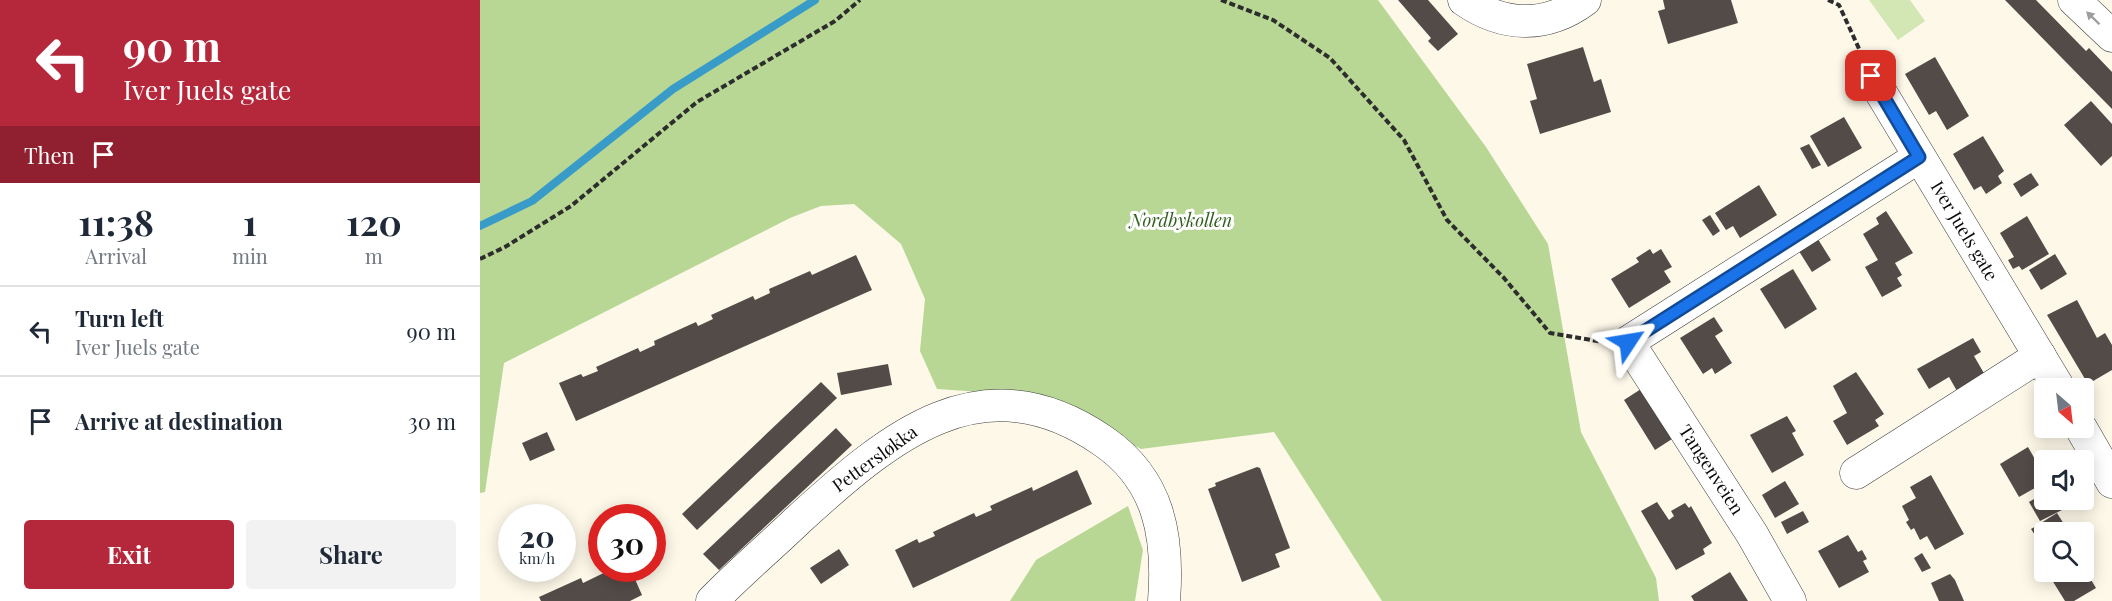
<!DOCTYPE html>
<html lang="en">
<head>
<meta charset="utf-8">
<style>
  :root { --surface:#fff; --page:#f2f2f3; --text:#1f2937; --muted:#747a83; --line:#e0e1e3; --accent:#b5283b }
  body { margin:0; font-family:"Playfair Display",serif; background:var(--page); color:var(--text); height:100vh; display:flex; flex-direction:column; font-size:22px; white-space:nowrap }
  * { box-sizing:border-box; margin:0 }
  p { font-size:20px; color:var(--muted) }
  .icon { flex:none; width:33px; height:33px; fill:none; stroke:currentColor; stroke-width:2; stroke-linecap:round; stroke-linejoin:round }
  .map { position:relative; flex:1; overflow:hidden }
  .side { display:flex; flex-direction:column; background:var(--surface); width:480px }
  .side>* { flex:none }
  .guide { background:#b5283b; color:#fff; overflow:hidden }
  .needle { width:39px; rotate:152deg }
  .controls { position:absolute; left:1554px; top:378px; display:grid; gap:12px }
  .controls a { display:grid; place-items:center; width:60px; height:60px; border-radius:6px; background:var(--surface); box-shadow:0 3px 15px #0003; font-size:30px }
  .speed { position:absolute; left:18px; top:504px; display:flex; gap:12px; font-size:30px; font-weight:700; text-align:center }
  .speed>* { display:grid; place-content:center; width:78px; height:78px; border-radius:50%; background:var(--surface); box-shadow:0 3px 15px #0003; line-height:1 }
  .speed small { font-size:15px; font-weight:400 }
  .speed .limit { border:9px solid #d22; background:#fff; color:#111 }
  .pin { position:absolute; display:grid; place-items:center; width:51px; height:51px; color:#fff; margin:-26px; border-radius:12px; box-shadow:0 3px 9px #0006 }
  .me { position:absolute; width:66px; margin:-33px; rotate:57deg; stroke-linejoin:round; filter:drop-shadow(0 0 4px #0008) }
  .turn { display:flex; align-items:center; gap:21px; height:126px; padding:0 24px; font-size:27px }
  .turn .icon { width:78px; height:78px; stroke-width:2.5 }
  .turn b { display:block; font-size:42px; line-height:51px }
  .then { display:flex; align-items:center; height:57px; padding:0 24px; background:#0003; gap:12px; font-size:22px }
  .eta { display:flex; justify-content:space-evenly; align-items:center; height:102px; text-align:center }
  .eta b { font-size:36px; font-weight:700; line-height:42px }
  .action { display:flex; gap:12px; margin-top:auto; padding:12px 24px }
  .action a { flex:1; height:69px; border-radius:6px; background:var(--accent); color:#fff; font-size:24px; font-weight:700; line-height:69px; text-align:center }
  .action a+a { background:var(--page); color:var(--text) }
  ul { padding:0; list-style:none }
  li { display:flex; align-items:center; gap:18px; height:90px; padding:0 24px; border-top:2px solid var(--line) }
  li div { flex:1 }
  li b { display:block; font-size:22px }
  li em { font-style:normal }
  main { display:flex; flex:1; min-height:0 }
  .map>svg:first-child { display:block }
</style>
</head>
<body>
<main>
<section class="side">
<div class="guide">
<div class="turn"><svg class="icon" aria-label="left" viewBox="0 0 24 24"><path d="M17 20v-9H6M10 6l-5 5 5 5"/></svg><div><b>90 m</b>Iver Juels gate</div></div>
<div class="then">Then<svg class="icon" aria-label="arrive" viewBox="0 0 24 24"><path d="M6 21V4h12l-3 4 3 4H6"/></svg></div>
</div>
<div class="eta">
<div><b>11:38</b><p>Arrival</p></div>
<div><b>1</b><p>min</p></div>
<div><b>120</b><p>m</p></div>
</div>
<ul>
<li><svg class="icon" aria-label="left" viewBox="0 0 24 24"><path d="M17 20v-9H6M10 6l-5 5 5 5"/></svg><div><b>Turn left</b><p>Iver Juels gate</p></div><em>90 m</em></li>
<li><svg class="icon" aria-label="arrive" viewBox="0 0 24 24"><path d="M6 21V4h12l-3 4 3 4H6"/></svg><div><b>Arrive at destination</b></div><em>30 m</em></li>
</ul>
<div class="action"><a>Exit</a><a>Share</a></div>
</section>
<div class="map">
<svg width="1632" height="601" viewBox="0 0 1632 601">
  <rect width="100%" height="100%" fill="#fef8e9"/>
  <polygon fill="#d3e7b5" points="1389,0 1430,0 1445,21 1418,40"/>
  <g fill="#b8d795">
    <polygon points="0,0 898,0 1006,147 1068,244 1101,432 1176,578 1179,601 902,601 794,432 661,449 558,396 457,389 440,351 445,299 421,244 374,204 341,206 310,218 24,363 5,492 0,493"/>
    <polygon points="648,506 663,550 655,601 530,601 556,560"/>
  </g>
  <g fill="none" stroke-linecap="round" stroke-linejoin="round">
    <polyline stroke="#399cc8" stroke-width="8" points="0,226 52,201 193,89 335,0"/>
  </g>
  <g fill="#534b48">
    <polygon points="918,0 948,0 978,34 958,51 948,41 951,38"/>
    <polygon points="1183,0 1251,0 1258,23 1188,44 1178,11 1185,9"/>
    <polygon points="1525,0 1556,0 1606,51 1609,48 1632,72 1632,109"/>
    <polygon points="1103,47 1114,82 1121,79 1131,112 1060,134 1050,101 1057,99 1047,64"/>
    <polygon points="1455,57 1489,116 1467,130 1456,111 1449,115 1425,74"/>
    <polygon points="1611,101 1632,124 1632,156 1621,166 1584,125"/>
    <polygon points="1364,117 1382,148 1348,167 1330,136"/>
    <polygon points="1503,136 1524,171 1518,176 1522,183 1506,194 1501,186 1494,190 1473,154"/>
    <polygon points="1329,144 1341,165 1332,169 1320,148"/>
    <polygon points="1551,173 1559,185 1541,197 1533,184"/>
    <polygon points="1279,185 1297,215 1260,238 1253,226 1246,230 1235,213"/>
    <polygon points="1406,211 1433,253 1415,263 1422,275 1417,278 1422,286 1402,297 1385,267 1398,260 1383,234 1399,224 1396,218"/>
    <polygon points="1230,215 1240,231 1233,236 1222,220"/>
    <polygon points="1547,216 1569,254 1542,270 1539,266 1533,269 1528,260 1534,257 1520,233"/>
    <polygon points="1336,236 1351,260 1332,272 1317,248"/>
    <polygon points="1170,249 1173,254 1181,249 1192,267 1184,271 1191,282 1149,308 1131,279 1159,262 1156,258"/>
    <polygon points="1575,254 1587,274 1561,290 1549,270"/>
    <polygon points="376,255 392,290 96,421 79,383 101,374 103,377 118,371 116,367 158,348 160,352 175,345 174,341 216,322 218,326 233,319 231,315 273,296 275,300 290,293 289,289 330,271 332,275"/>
    <polygon points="1313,269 1337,309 1305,329 1280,289"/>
    <polygon points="1597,300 1617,338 1625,333 1632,345 1632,370 1608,384 1567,315"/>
    <polygon points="1234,317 1243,331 1235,336 1252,363 1235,374 1232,368 1223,374 1200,338"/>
    <polygon points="1493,338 1501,352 1494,356 1505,375 1477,391 1469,377 1449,389 1437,369"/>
    <polygon points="408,364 412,385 361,395 357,373"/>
    <polygon points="1376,372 1404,414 1395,420 1399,426 1367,445 1353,421 1367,413 1353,386"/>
    <polygon points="341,382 357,398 217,530 202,514"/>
    <polygon points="1161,389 1192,439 1175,450 1144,400"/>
    <polygon points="1307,416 1316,431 1312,433 1324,455 1292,473 1270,435"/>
    <polygon points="356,428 372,445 239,570 223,554"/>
    <polygon points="67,432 75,450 50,461 42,443"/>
    <polygon points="1548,447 1564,475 1564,483 1539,497 1520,464"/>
    <polygon points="777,467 780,468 810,548 795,554 800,567 762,582 728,489 736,486 735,483"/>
    <polygon points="597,470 612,504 433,588 415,550 437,539 439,543 455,536 453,532 494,513 496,517 512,510 510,506 552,487 553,491"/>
    <polygon points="1451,475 1484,534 1455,550 1447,536 1440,540 1434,528 1431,530 1426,522 1429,520 1422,506 1436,498 1430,487"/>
    <polygon points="1305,481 1319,504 1295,518 1282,495"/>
    <polygon points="1564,493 1564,500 1578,500 1584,509 1560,521 1549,502"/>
    <polygon points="1177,502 1189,520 1194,516 1191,511 1205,503 1209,508 1211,506 1232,543 1223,549 1225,554 1196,570 1161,511"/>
    <polygon points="1323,511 1329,522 1307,534 1301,522"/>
    <polygon points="1577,513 1589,532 1564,532 1563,548 1551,529"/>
    <polygon points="1368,535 1378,552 1382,550 1387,559 1383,561 1389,572 1359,588 1338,551"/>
    <polygon points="359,549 369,565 341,584 330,568"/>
    <polygon points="1564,552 1564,567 1558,556"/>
    <polygon points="1442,553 1451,568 1442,572 1434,558"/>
    <polygon points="134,568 150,568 162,595 150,601 61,601 59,597 101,578 103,583"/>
    <polygon points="1604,568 1616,588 1594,601 1585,601 1567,572 1604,572"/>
    <polygon points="1250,572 1268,601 1214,601 1211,596"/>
    <polygon points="1470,574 1475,580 1484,601 1459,601 1451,583"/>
  </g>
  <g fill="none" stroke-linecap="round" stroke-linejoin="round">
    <g stroke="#3e3e3e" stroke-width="33">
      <g id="minor">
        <path d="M984,0C1023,27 1066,29 1105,0"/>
        <polyline points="1594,0 1632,36"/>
        <polyline points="1391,76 1579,388"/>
        <polyline points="1601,428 1632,482"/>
        <polyline points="1376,473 1560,356"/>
        <path d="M232,601C259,573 290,547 318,520C409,437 502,357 623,441C680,480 689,537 684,601"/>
        <polyline points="1310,601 1272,534 1148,342 1439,157"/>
      </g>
    </g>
    <g stroke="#2d2d2d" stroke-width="4" stroke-dasharray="6 3" stroke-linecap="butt">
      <polyline points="741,0 793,20 850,58 924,140 967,220 1024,278 1070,333 1123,342"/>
      <polyline points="1348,0 1359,5 1381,53"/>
      <polyline points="0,259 25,247 91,206 217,102 355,21 380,0"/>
    </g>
    <use href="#minor" stroke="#fff" stroke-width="32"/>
  </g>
  <defs><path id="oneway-solid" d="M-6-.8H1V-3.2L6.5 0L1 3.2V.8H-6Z" transform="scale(1.5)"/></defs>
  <use fill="#9d9d9d" href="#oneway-solid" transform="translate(1613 18) rotate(-136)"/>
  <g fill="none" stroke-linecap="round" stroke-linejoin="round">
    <g stroke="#114b97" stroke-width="15">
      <polyline id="route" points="1148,342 1439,157 1391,76"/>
    </g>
    <use href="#route" stroke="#1a73e8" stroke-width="10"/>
  </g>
  <g text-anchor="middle" stroke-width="6" stroke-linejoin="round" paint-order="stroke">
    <g font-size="18" font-style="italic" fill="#315f1e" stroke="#fff">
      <text x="701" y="227">Nordbykollen</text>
    </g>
    <g font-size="18" fill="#0b0b0b" stroke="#fff">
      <text transform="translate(1484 231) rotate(59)" y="6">Iver Juels gate</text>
      <text transform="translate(395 459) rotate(-36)" y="6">Pettersløkka</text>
      <text transform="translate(1231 470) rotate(57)" y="6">Tangenveien</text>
    </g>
  </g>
</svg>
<div class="controls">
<a><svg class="needle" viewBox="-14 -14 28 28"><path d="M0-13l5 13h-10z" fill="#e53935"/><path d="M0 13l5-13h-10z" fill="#747a83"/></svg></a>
<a><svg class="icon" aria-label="sound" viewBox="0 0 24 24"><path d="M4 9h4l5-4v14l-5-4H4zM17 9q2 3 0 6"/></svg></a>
<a><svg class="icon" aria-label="search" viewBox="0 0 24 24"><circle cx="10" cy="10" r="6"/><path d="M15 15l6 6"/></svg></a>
</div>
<div class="speed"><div>20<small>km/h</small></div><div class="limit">30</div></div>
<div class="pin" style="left:1391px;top:76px;background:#d93025"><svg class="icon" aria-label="arrive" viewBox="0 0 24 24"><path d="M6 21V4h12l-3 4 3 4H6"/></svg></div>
<svg class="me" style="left:1148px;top:342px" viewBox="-20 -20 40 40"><path d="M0-17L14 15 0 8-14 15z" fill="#1a73e8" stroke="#fff" stroke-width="4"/></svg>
</div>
</main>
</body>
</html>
